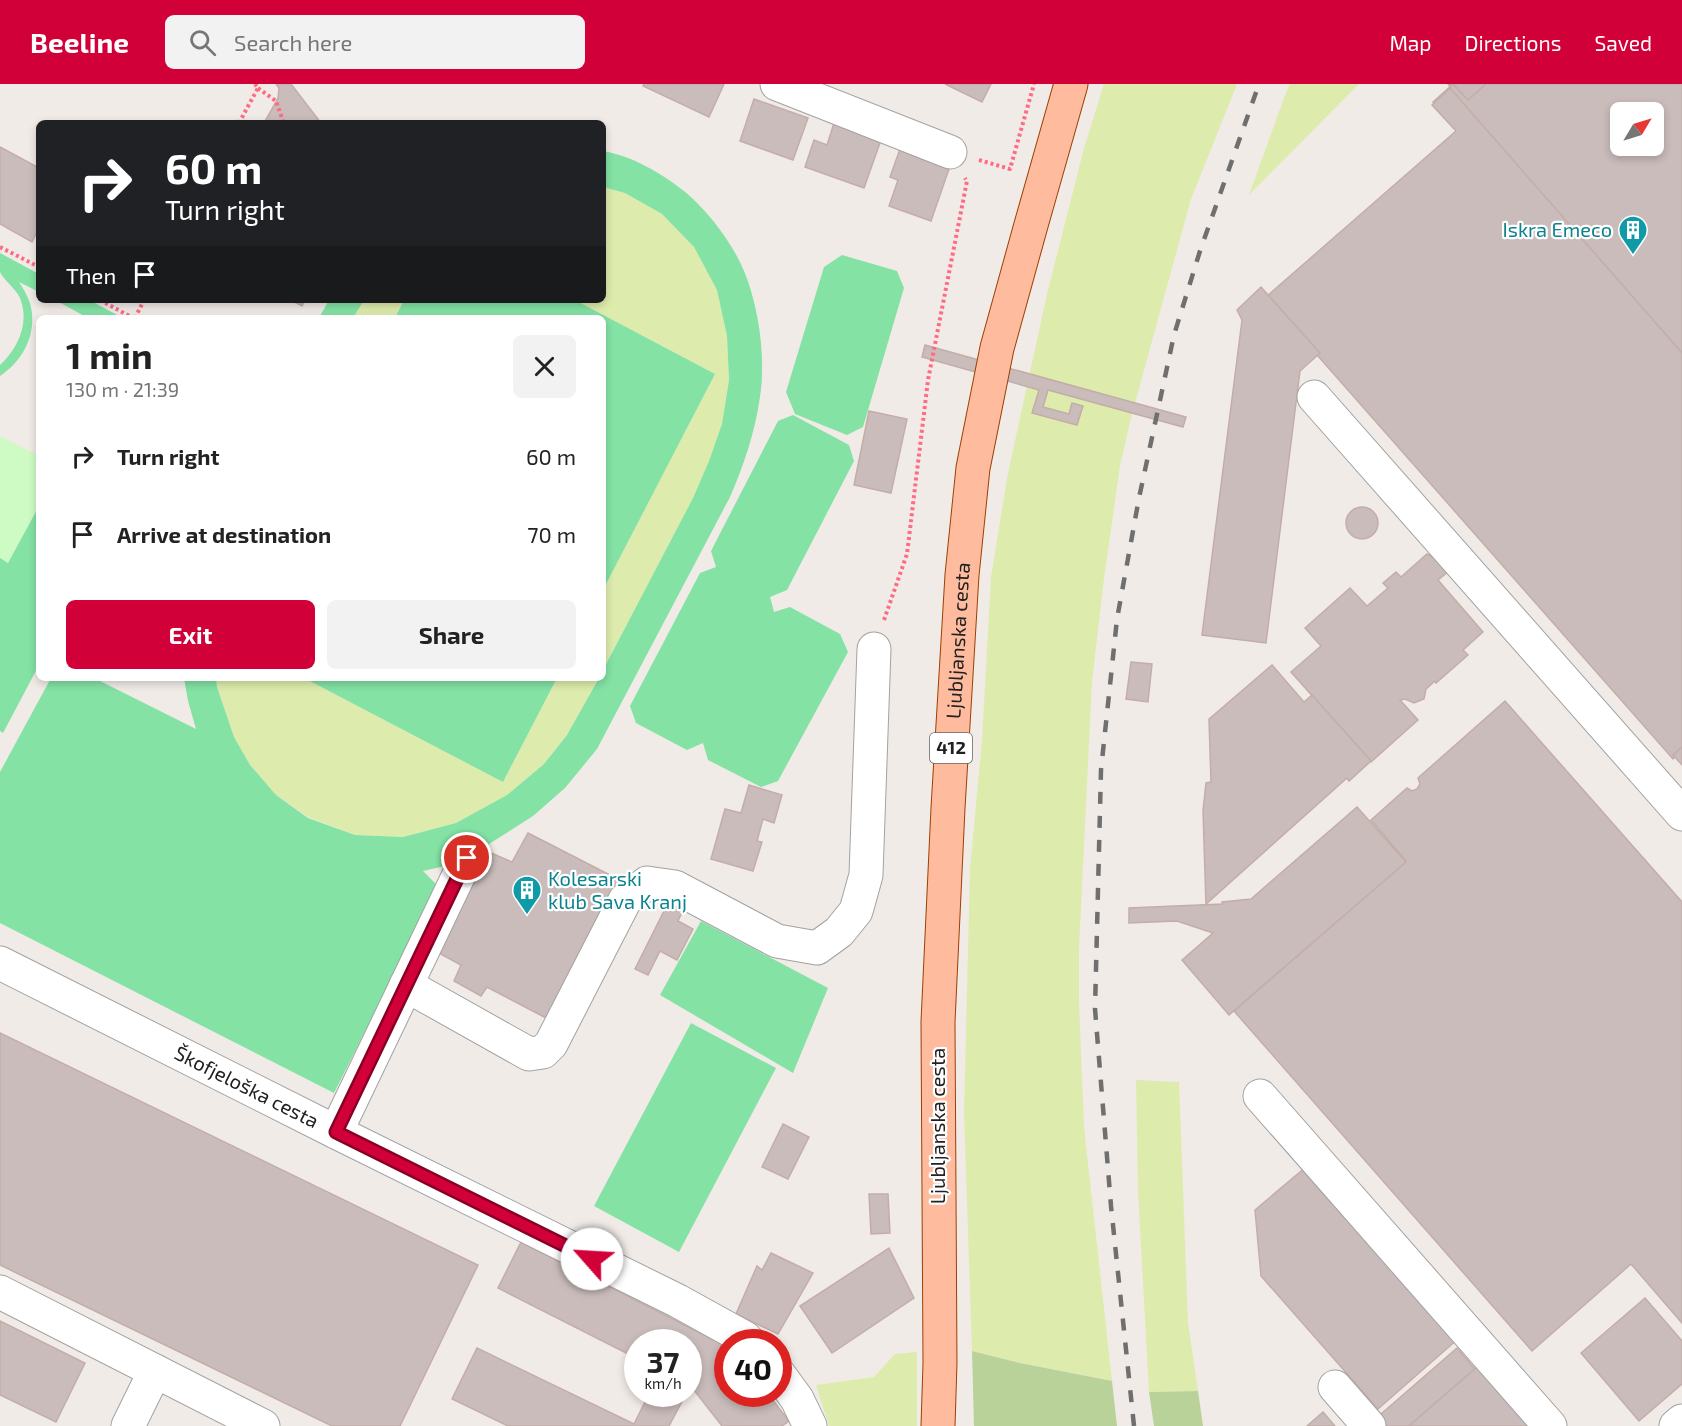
<!DOCTYPE html>
<html lang="en">
<head>
<meta charset="utf-8">
<style>
  :root { --surface:#fff; --page:#f2f2f2; --text:#222; --muted:#767676; --accent:#d10038 }
  body { margin:0; font-family:"Exo 2",sans-serif; background:var(--page); color:var(--text); height:100vh; display:flex; flex-direction:column; font-size:22px; white-space:nowrap }
  * { box-sizing:border-box; margin:0 }
  p { font-size:20px; color:var(--muted) }
  .icon { flex:none; width:33px; height:33px; fill:none; stroke:currentColor; stroke-width:2; stroke-linecap:round; stroke-linejoin:round }
  .map { position:relative; flex:1; overflow:hidden }
  .panel { position:absolute; left:36px; top:231px; width:570px; height:366px; display:flex; flex-direction:column; background:var(--surface); border-radius:9px; box-shadow:0 3px 9px #0003 }
  .panel>* { flex:none }
  .hud { position:absolute; left:36px; top:36px; width:570px; height:183px; border-radius:9px; box-shadow:0 3px 9px #0003; background:#202124; color:#fff; overflow:hidden }
  .needle { width:39px; rotate:52deg }
  .controls { position:absolute; left:1610px; top:18px; display:grid; gap:12px }
  .controls a { display:grid; place-items:center; width:54px; height:54px; border-radius:9px; background:var(--surface); box-shadow:0 3px 9px #0003; font-size:30px }
  .speed { position:absolute; left:624px; top:1245px; display:flex; gap:12px; font-size:30px; font-weight:700; text-align:center }
  .speed>* { display:grid; place-content:center; width:78px; height:78px; border-radius:50%; background:var(--surface); box-shadow:0 3px 9px #0003; line-height:1 }
  .speed small { font-size:15px; font-weight:400 }
  .speed .limit { border:9px solid #d22; background:#fff; color:#111 }
  .pin { position:absolute; display:grid; place-items:center; width:51px; height:51px; color:#fff; margin:-26px; border:3px solid #fff; border-radius:50%; box-shadow:0 2px 6px #0007 }
  .me { position:absolute; width:66px; margin:-33px; rotate:296deg; stroke-linejoin:round; filter:drop-shadow(0 0 4px #0008) }
  .turn { display:flex; align-items:center; gap:21px; height:126px; padding:0 30px; font-size:27px }
  .turn .icon { width:78px; height:78px; stroke-width:2.5 }
  .turn b { display:block; font-size:42px; line-height:51px }
  .then { display:flex; align-items:center; height:57px; padding:0 30px; background:#0003; gap:12px; font-size:22px }
  .round { display:grid; place-items:center; flex:none; width:63px; height:63px; border-radius:9px; background:var(--page) }
  .headline { display:flex; align-items:center; justify-content:space-between; height:102px; padding:0 30px }
  h1 { font-size:36px; font-weight:700; line-height:45px }
  .action { display:flex; gap:12px; margin-top:auto; padding:12px 30px }
  .action a { flex:1; height:69px; border-radius:9px; background:var(--accent); color:#fff; font-size:24px; font-weight:700; line-height:69px; text-align:center }
  .action a+a { background:var(--page); color:var(--text) }
  ul { padding:0; list-style:none }
  li { display:flex; align-items:center; gap:18px; height:78px; padding:0 30px }
  li div { flex:1 }
  li b { display:block; font-size:22px }
  li em { font-style:normal }
  header { display:flex; align-items:center; gap:36px; box-sizing:border-box; height:84px; padding:0 30px; background:var(--accent); color:#fff }
  header strong { font-size:28px }
  nav { display:flex; gap:33px; margin-inline-start:auto; font-size:21px }
  .search { width:420px; height:54px; background:var(--page); display:flex; align-items:center; gap:15px; box-sizing:border-box; padding:0 21px; border-radius:9px; color:var(--muted); font-size:22px }
  .map>svg:first-child { display:block }
</style>
</head>
<body>
<header>
<strong>Beeline</strong>
<div class="search"><svg class="icon" aria-label="search" viewBox="0 0 24 24"><circle cx="10" cy="10" r="6"/><path d="M15 15l6 6"/></svg>Search here</div>
<nav><a>Map</a><a>Directions</a><a>Saved</a></nav>
</header>
<div class="map">
<svg width="1682" height="1342" viewBox="0 0 1682 1342">
  <rect width="100%" height="100%" fill="#f1ebe7"/>
  <g fill="#ddecac">
    <polygon points="1104,0 1237,0 1191,115 1132,330 1120,382 1104,495 1092,598 1079,864 1079,917 1084,1043 1112,1297 1020,1279 972,1267 964,1029 970,785 982,656 991,493 1008,389 1047,210 1084,64"/>
    <polygon points="1290,0 1359,0 1249,111 1285,11"/>
    <polygon points="603,103 625,109 662,130 694,163 717,206 727,252 729,296 722,340 709,377 693,414 603,586 603,506 715,290 575,216 603,216"/>
    <polygon points="364,216 404,216 395,234 353,234"/>
    <polygon points="216,594 304,594 503,698 557,594 599,594 567,651 544,680 507,711 456,739 403,753 355,751 308,733 276,711 250,681 234,653 217,603"/>
    <polygon points="1136,996 1179,998 1188,1238 1198,1307 1149,1308 1138,1107"/>
    <polygon points="917,1268 917,1342 829,1342 816,1301 874,1293 895,1270"/>
  </g>
  <g fill="#b9d29a">
    <polygon points="972,1267 1020,1279 1112,1297 1117,1342 974,1342"/>
    <polygon points="1198,1307 1203,1342 1154,1342 1149,1308"/>
  </g>
  <polygon fill="#cefbc4" points="0,352 39,372 39,422 8,479 0,474"/>
  <g fill="#83e2a4">
    <path d="M603,67C632,72 661,89 684,107C708,127 732,158 744,187C759,223 766,274 760,313C755,348 744,381 730,413L597,665L565,704L533,732L467,774L445,782L423,787L438,802L334,1009L0,839V688L51,594H94L196,645L188,617L184,594H216L217,603L234,653L250,681L276,711L308,734L355,751L403,753L456,739L507,711L544,680L567,651L599,594H603V586L693,414L709,377L722,340L729,296L727,252L717,206L694,163L662,130L625,109L603,103Z"/>
    <path d="M0,169L39,190V208L19,198C23,204 27,211 30,219C38,248 24,276 0,292V281C18,264 30,239 20,214C16,205 3,195 0,188C0,183 0,174 0,169Z"/>
    <polygon points="842,171 897,187 904,204 863,343 847,351 795,330 786,308 824,183"/>
    <polygon points="55,216 89,216 123,234 88,234"/>
    <polygon points="329,216 364,216 353,234 319,234"/>
    <polygon points="404,216 575,216 715,290 603,506 603,234 395,234"/>
    <polygon points="793,331 849,361 854,377 787,506 770,513 774,528 790,523 840,550 848,568 778,697 761,703 708,676 703,659 687,666 636,639 630,622 700,489 716,483 711,467 778,337"/>
    <polygon points="39,422 39,581 3,649 0,647 0,474 8,479"/>
    <polygon points="304,594 557,594 503,698"/>
    <polygon points="701,837 828,904 793,989 660,911"/>
    <polygon points="691,939 776,984 679,1168 594,1122"/>
  </g>
  <g fill="#c9bcba" stroke="#c4ada9" stroke-width="1.5" fill-rule="evenodd">
    <polygon points="276,0 291,0 321,39 264,39 278,14 279,4"/>
    <polygon points="644,0 724,0 709,33 643,2"/>
    <polygon points="945,0 991,0 982,18"/>
    <polygon points="1448,0 1510,0 1475,31"/>
    <path d="M1453,0L1468,16L1486,0H1682V283L1466,36L1457,44L1433,18ZM1620,28H1653V62H1620Z"/>
    <polygon points="1450,4 1682,269 1682,663 1673,671 1675,673 1673,675 1266,213 1456,47 1432,21"/>
    <polygon points="754,15 808,34 793,76 740,57"/>
    <polygon points="834,39 881,56 864,104 805,83 814,56 827,61"/>
    <polygon points="0,63 39,84 39,144 32,158 0,140"/>
    <polygon points="900,65 950,82 931,137 889,122 898,96 890,93"/>
    <polygon points="1261,203 1320,269 1300,287 1266,559 1202,551 1242,236 1237,226"/>
    <polygon points="291,216 305,216 302,222"/>
    <polygon points="925,261 1186,333 1183,343 1048,306 1043,323 1069,330 1072,319 1083,322 1077,341 1032,329 1039,306 922,273"/>
    <polygon points="869,327 907,335 891,409 854,401"/>
    <circle cx="1362" cy="439" r="16"/>
    <polygon points="1427,470 1436,475 1448,488 1438,496 1483,548 1463,566 1468,571 1436,599 1435,597 1426,605 1424,615 1414,619 1405,615 1400,616 1418,636 1371,678 1291,588 1321,562 1305,544 1350,504 1367,522 1388,504 1383,499 1396,488 1401,493"/>
    <polygon points="1131,578 1152,580 1148,618 1126,615"/>
    <polygon points="1272,581 1304,618 1312,611 1371,677 1349,697 1347,694 1206,820 1203,727 1206,699 1211,698 1209,635"/>
    <polygon points="1505,617 1682,818 1682,1239 1631,1180 1532,1267 1234,927 1406,777 1371,736 1407,704 1412,707 1417,705 1420,700 1418,694"/>
    <polygon points="1682,663 1682,681 1673,671"/>
    <polygon points="749,701 782,711 774,739 763,735 757,757 762,758 753,787 711,775 725,725 741,729"/>
    <polygon points="1357,723 1406,778 1229,931 1182,876 1213,849 1177,837 1129,839 1129,824 1222,820 1222,818 1251,815"/>
    <polygon points="528,749 618,795 546,934 487,903 481,912 454,897 461,881 437,868 489,768 512,778"/>
    <polygon points="668,819 683,826 678,837 693,845 677,876 660,867 648,891 635,885"/>
    <polygon points="0,949 478,1181 400,1342 332,1342 0,1181"/>
    <polygon points="783,1040 809,1053 788,1095 762,1083"/>
    <polygon points="1307,1082 1459,1254 1378,1325 1261,1192 1255,1126"/>
    <polygon points="869,1110 888,1110 890,1149 871,1150"/>
    <polygon points="521,1158 728,1263 728,1310 768,1310 789,1337 782,1342 722,1342 690,1301 688,1305 688,1258 638,1258 638,1275 498,1204"/>
    <polygon points="889,1164 914,1214 832,1269 800,1222"/>
    <polygon points="771,1169 813,1189 778,1250 736,1230 757,1182 762,1186"/>
    <polygon points="1645,1214 1682,1257 1682,1300 1639,1337 1581,1269"/>
    <polygon points="0,1237 85,1279 56,1338 0,1311"/>
    <polygon points="477,1264 634,1340 649,1310 686,1310 669,1342 508,1342 452,1315"/>
    <polygon points="1457,1264 1475,1285 1409,1342 1379,1342 1374,1336"/>
    <polygon points="1478,1282 1542,1342 1409,1342"/>
    <polygon points="1323,1328 1335,1342 1307,1342"/>
  </g>
  <g fill="none" stroke-linecap="round" stroke-linejoin="round">
    <g stroke="#a2a2a2" stroke-width="35">
      <g id="minor">
        <polyline points="777,0 950,68"/>
        <polyline points="1314,313 1682,730"/>
        <path id="s1" d="M0,879L336,1048L678,1217L745,1254L749,1258"/>
        <polyline points="406,901 529,970 543,968 551,960 625,816 647,799 675,803 777,857 817,864 839,848 856,827 866,791 874,565"/>
        <polyline points="1260,1012 1550,1342"/>
        <polyline points="336,1048 467,774"/>
        <polyline points="0,1208 263,1342"/>
        <polyline points="778,1289 797,1315 810,1342"/>
        <polyline points="1335,1303 1369,1342"/>
        <polyline points="128,1342 155,1287"/>
        <polyline points="1676,1342 1682,1337"/>
      </g>
    </g>
    <g stroke="#9d3f00" stroke-width="35">
      <g id="major">
        <path id="s2" d="M938,1342L940,1279L938,938L948,724L962,491L973,384L997,264L1031,141L1071,0"/>
      </g>
    </g>
    <g stroke="#fe6b83" stroke-width="4" stroke-dasharray="3 3" stroke-linecap="butt">
      <polyline points="258,4 276,17 283,37"/>
      <polyline points="239,39 258,4 255,0"/>
      <polyline points="979,76 1010,85 1034,0"/>
      <polyline points="0,163 39,183"/>
      <polyline points="100,216 133,234"/>
      <polyline points="135,234 144,216"/>
      <polyline points="884,536 907,470 928,296 967,97 965,94"/>
    </g>
    <use href="#minor" stroke="#fff" stroke-width="33"/>
    <use href="#major" stroke="#ffbb9e" stroke-width="33"/>
    <polyline stroke="#6f6f6f" stroke-width="4.5" stroke-dasharray="12 12" stroke-linecap="butt" points="1134,1342 1111,1122 1095,925 1101,686 1117,535 1139,414 1174,251 1200,167 1259,0"/>
  </g>
  <g fill="none" stroke-linecap="round" stroke-linejoin="round">
    <g stroke="#880024" stroke-width="15">
      <polyline id="route" points="467,774 336,1048 592,1175"/>
    </g>
    <use href="#route" stroke="#d10038" stroke-width="10"/>
  </g>
  <defs>
    <g id="building-pin" transform="scale(1.5)"><path d="M0 17L-7.5 6A9.5 9.5 0 1 1 7.5 6Z" fill="#0f9aa8" stroke="#fff"/><path d="M-4-6H4V6H1V3H-1V6H-4ZM-2.5-4.3h1.7v1.8h-1.7ZM.8-4.3h1.7v1.8H.8ZM-2.5-1h1.7V.8h-1.7ZM.8-1h1.7V.8H.8Z" fill="#fff"/></g>
  </defs>
  <g fill-rule="evenodd">
    <use href="#building-pin" x="1633" y="146"/>
    <use href="#building-pin" x="527" y="806"/>
  </g>
  <g text-anchor="middle" stroke-width="4.5" stroke-linejoin="round" paint-order="stroke">
    <rect fill="#fff" stroke="#646464" stroke-width="1.5" x="930" y="649" width="42" height="30" rx="4.5"/>
    <g font-size="18" font-weight="bold" fill="#212121">
      <text x="951" y="670">412</text>
    </g>
    <g font-size="20" fill="#0d838f" stroke="#fff" text-anchor="end">
      <text x="1612" y="153">Iskra Emeco</text>
      <text x="548" y="802" text-anchor="start">Kolesarski<tspan x="548" dy="23">klub Sava Kranj</tspan></text>
    </g>
    <g font-size="20" fill="#212121" stroke="#fff">
      <text dy="7" stroke="none"><textPath href="#s2" startOffset="786">Ljubljanska cesta</textPath></text>
      <text dy="7" stroke="none"><textPath href="#s1" startOffset="276">Škofjeloška cesta</textPath></text>
      <text transform="translate(938 1042) rotate(-90)" y="7">Ljubljanska cesta</text>
    </g>
  </g>
</svg>
<div class="controls">
<a><svg class="needle" viewBox="-14 -14 28 28"><path d="M0-13l5 13h-10z" fill="#e53935"/><path d="M0 13l5-13h-10z" fill="#767676"/></svg></a>
</div>
<div class="speed"><div>37<small>km/h</small></div><div class="limit">40</div></div>
<div class="pin" style="left:467px;top:774px;background:#d93025"><svg class="icon" aria-label="arrive" viewBox="0 0 24 24"><path d="M6 21V4h12l-3 4 3 4H6"/></svg></div>
<svg class="me" style="left:592px;top:1175px" viewBox="-20 -20 40 40"><circle r="19" fill="#fff"/><path d="M0-13L10 11 0 6-10 11z" fill="#d10038"/></svg>
<div class="hud">
<div class="turn"><svg class="icon" aria-label="right" viewBox="0 0 24 24"><path d="M7 20v-9h11M14 6l5 5-5 5"/></svg><div><b>60 m</b>Turn right</div></div>
<div class="then">Then<svg class="icon" aria-label="arrive" viewBox="0 0 24 24"><path d="M6 21V4h12l-3 4 3 4H6"/></svg></div>
</div>
<section class="panel">
<div class="headline"><div><h1>1 min</h1><p>130 m · 21:39</p></div><a class="round"><svg class="icon" aria-label="close" viewBox="0 0 24 24"><path d="M6 6l12 12M18 6L6 18"/></svg></a></div>
<ul>
<li><svg class="icon" aria-label="right" viewBox="0 0 24 24"><path d="M7 20v-9h11M14 6l5 5-5 5"/></svg><div><b>Turn right</b></div><em>60 m</em></li>
<li><svg class="icon" aria-label="arrive" viewBox="0 0 24 24"><path d="M6 21V4h12l-3 4 3 4H6"/></svg><div><b>Arrive at destination</b></div><em>70 m</em></li>
</ul>
<div class="action"><a>Exit</a><a>Share</a></div>
</section>
</div>
</body>
</html>
